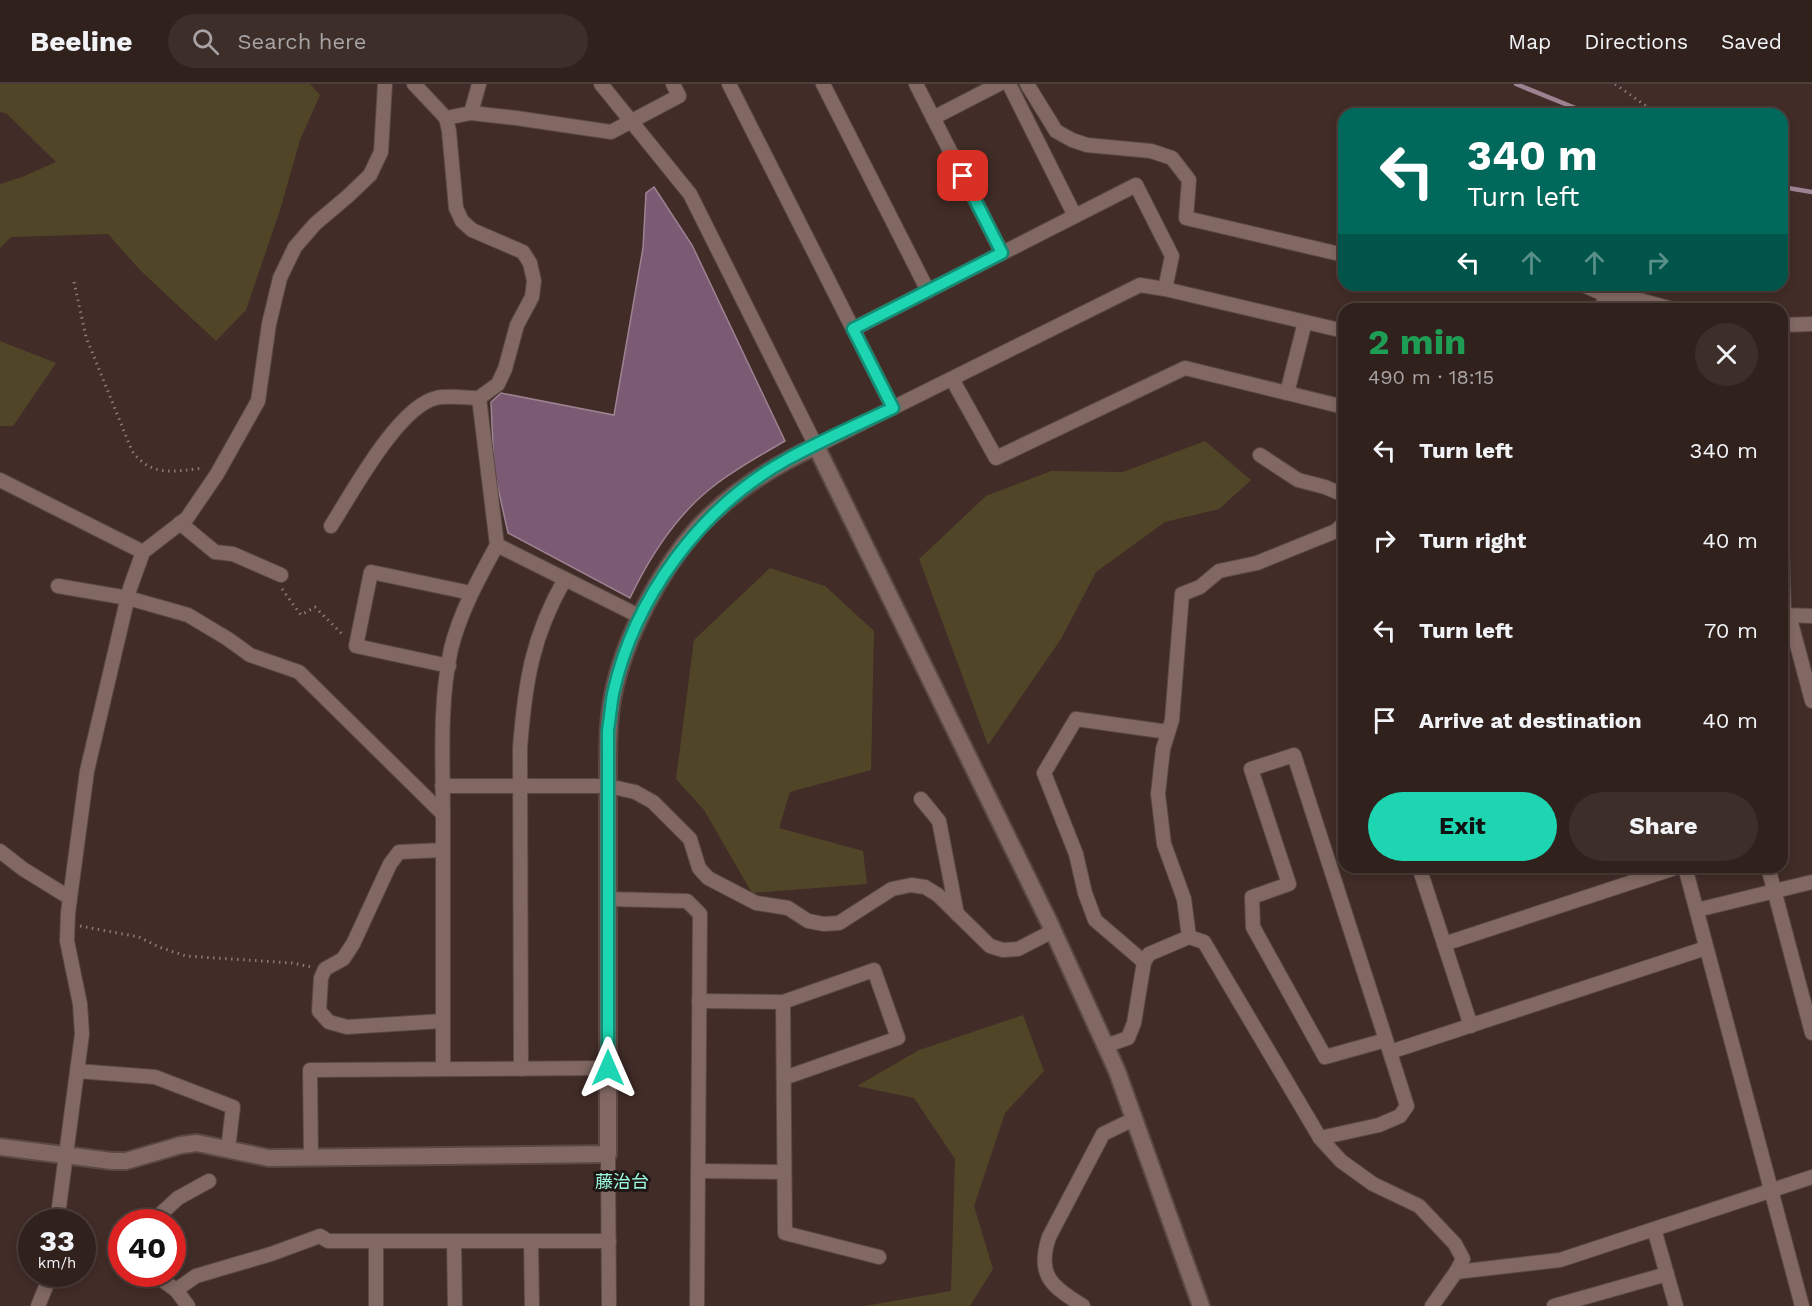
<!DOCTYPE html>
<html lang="en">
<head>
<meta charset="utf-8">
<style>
  :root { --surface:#31211d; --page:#3d2e2a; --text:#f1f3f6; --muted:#a8a3a4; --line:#4c3e3b; --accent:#1dd5b1 }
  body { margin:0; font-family:"Work Sans","Noto Sans JP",sans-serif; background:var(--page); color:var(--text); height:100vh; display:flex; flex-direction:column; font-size:22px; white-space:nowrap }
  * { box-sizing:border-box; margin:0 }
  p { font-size:20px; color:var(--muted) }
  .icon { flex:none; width:33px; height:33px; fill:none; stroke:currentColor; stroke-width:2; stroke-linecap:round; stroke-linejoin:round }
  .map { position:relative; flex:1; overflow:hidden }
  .side { position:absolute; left:1338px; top:219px; width:450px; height:570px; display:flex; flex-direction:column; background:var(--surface); border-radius:18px; box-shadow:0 3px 9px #0003,0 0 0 2px var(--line) }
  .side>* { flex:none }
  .banner { position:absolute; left:1338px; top:24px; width:450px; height:183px; border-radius:18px; box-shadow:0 3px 9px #0003,0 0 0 2px var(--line); background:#00695c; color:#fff; overflow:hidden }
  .speed { position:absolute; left:18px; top:1125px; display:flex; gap:12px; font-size:30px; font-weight:700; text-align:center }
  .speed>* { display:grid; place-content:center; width:78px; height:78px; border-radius:50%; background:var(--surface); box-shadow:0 3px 9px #0003,0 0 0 2px var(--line); line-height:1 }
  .speed small { font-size:15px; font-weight:400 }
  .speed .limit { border:9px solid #d22; background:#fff; color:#111 }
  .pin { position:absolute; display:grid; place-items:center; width:51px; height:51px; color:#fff; margin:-26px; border-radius:12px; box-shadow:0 3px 9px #0006 }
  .me { position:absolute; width:66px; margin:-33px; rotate:0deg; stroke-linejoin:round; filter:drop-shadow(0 0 4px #0008) }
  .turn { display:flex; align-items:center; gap:21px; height:126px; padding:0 30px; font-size:27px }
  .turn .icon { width:78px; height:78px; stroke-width:2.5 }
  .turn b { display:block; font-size:42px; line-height:51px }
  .lanes { display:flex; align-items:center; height:57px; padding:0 30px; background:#0003; justify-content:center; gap:30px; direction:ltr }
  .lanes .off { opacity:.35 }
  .round { display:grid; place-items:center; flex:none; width:63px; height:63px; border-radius:32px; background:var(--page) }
  .head { display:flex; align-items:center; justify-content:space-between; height:102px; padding:0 30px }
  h1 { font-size:36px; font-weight:700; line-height:45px; color:#1e9e55 }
  .button { display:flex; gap:12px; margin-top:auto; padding:12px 30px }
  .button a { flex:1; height:69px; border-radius:36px; background:var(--accent); color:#111; font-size:24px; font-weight:700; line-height:69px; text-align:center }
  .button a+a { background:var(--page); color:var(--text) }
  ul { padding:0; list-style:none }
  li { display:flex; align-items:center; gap:18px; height:90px; padding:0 30px }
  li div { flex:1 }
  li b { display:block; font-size:22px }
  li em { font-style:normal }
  header { display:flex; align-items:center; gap:36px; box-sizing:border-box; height:84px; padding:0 30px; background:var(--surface); border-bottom:2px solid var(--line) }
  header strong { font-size:28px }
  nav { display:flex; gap:33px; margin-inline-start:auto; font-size:21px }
  .search { width:420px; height:54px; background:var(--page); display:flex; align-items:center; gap:15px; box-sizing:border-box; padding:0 21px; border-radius:33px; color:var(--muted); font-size:22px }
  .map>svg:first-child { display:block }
</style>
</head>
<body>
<header>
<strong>Beeline</strong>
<div class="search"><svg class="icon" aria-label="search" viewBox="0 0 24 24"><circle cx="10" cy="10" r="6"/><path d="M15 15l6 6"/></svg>Search here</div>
<nav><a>Map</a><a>Directions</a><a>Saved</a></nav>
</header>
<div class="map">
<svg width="1812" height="1222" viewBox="0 0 1812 1222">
  <rect width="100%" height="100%" fill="#412c27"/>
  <g fill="#514528">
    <polygon points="0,0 310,0 320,11 300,56 281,123 246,226 216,257 140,186 108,150 11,153 0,164 0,100 22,93 56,78 7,30 0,28"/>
    <polygon points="0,257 56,279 13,342 0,342"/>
    <polygon points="1205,357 1251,396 1219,425 1165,438 1096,488 1061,555 988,661 919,475 986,412 1051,387 1123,388"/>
    <polygon points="770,484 825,502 874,547 871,686 790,708 779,744 863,767 867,800 752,809 704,726 676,695 694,556"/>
    <polygon points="1023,931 1044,987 1005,1029 974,1122 993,1185 970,1222 864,1222 951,1207 955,1075 914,1014 857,1002 919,966"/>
  </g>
  <path fill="#7b5b73" stroke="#9d8292" stroke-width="1.5" d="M654,103L692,161L785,357C761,371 737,384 715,401C678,429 650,472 630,514L508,449L494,386L491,318L501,309L614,331L643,164L646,109Z"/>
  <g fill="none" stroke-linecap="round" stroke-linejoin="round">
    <g stroke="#9d8292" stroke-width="4.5">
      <polyline points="1516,0 1590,30"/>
      <polyline points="1782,103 1812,108"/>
    </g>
    <g stroke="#5a4844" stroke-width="16">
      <g id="minor">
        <polyline points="414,0 446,34 471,29 516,34 611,48 679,12 673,0"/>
        <polyline points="601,0 690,110 816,362 1140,201 1165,205 1344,247"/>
        <polyline points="729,0 893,324"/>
        <polyline points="823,0 928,207"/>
        <polyline points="916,0 1002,169"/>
        <polyline points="1009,0 1075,132"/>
        <polyline points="1027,0 1056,47 1072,56 1087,61 1151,67 1172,74 1189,96 1186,134 1344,171"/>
        <polyline points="471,29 479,0"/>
        <polyline points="446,34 449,47 456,124 462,137 472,146 523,168 530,179 534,197 532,213 517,241 505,285 498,300 479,314 497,461 641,533"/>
        <polyline points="933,34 999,0"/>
        <polyline points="1583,201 1606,211 1601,225"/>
        <polyline points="1606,211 1618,210 1672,225"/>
        <polyline points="1782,241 1812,240"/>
        <polyline points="853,245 1136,101 1172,172 1165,205"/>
        <polyline points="952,295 996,374 1185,284 1344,323"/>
        <polyline points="1287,309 1305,238"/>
        <polyline points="1260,371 1298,396 1325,403 1344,411"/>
        <polyline points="0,396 143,468"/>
        <polyline points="180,439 215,468 233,470 281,491"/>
        <path d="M331,442C352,409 398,323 436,314C449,311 466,314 479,314"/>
        <polyline points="1782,465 1784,531"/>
        <polyline points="58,502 128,514 188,531 228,555 250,571 299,588 443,730"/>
        <polyline points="1782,531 1812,532"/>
        <polyline points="1789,531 1812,617"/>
        <polyline points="449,582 356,562 371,488 471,509"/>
        <polyline points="442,702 608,702 635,708 653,718 690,755 699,784 708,794 756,819 788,824 808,837 824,840 839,839 892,805 911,801 925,803 938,811 990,862 1003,866 1018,865 1053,847"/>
        <polyline points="921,715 939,737 957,830"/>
        <polyline points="443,766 399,768 390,780 353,860 343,875 325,885 321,894 319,927 329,938 347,943 443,937"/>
        <polyline points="0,767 23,785 70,814"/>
        <polyline points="1419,783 1471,942"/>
        <polyline points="1685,783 1802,1222"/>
        <polyline points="1768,783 1812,949"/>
        <polyline points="608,815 687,817 700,830 697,1222"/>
        <polyline points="1697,826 1812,798"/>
        <polyline points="1189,853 1184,815 1164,760 1158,710 1163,665 1172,636 1182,510 1200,503 1219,487 1257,479 1336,447 1344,439"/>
        <polyline points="1444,860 1678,783"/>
        <polyline points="1144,878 1149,870 1189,853 1204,858 1320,1054 1341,1077 1373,1100 1419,1122 1455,1160 1463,1175 1456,1188"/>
        <polyline points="699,917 783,918 874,886 898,954 784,994"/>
        <polyline points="783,918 785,1149 879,1173"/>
        <polyline points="1105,962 1128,954 1134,939 1144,878 1095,836 1085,809 1076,770 1044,689 1076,635 1168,648"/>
        <polyline points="1390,968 1706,864"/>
        <path d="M443,985C443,902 443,818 443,734C443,678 439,620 451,565C460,528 479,494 497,461"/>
        <path d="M521,985L520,664C525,599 532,552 565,495"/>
        <polyline points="77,987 155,993 233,1023 228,1065"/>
        <polyline points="1320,1054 1379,1041 1400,1032 1407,1022 1386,956 1294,671 1251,685 1289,800 1252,813 1253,843 1325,973 1386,956"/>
        <polyline points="608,1070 609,1222"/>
        <polyline points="311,1074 310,986 608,984"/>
        <polyline points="698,1087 784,1088"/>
        <polyline points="57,1138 82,950 80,920 67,857 68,829 87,687 130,504 143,468 187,434 217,390 258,317 269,240 280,194 295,163 315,140 348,112 370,91 381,68 385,0"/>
        <polyline points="152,1138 178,1114 209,1097"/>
        <polyline points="1654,1145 1676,1222"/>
        <polyline points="376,1157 376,1222"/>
        <polyline points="454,1157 455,1222"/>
        <polyline points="531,1157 532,1222"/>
        <polyline points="122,1168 116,1173 122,1175"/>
        <polyline points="154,1190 176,1206 188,1222"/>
        <polyline points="176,1206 196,1192 271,1170 320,1152 328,1157 609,1157"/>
        <polyline points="38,1222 51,1190"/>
        <path d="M1083,1222C1052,1202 1036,1192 1049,1153L1103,1050L1134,1035"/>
        <polyline points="1432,1222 1456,1188 1560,1176 1812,1093"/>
        <polyline points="1554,1222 1667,1190"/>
      </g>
    </g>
    <g stroke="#5a4844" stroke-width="20">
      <path id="tertiary" d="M0,1063L112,1077H126L181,1061L197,1059L269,1074L608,1070V688C608,662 608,636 613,611C624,555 659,488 697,445C729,410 773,382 816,362L1050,840L1117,987L1201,1222"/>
    </g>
    <g stroke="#8c7a76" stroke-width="3" stroke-dasharray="1.5 4.5" stroke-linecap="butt">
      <polyline points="1615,0 1646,22 1651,30"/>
      <path d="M74,198L86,253L132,367C152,394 175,387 204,384"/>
      <polyline points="282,505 301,531 315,523 343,551"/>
      <polyline points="80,842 139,853 159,863 186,872 292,879 311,883"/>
    </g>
    <use href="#minor" stroke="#816862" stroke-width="14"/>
    <use href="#tertiary" stroke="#816862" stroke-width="16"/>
  </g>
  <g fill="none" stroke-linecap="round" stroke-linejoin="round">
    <g stroke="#138a73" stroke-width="15">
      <path id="route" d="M608,984V646C610,634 611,621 613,610C634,514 700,424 786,376C820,357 857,341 893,324L853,245L1002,169L963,92"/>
    </g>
    <use href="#route" stroke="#1dd5b1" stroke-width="10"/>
  </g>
  <g text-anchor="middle" stroke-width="6" stroke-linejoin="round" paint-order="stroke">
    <g font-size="18" fill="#99fadf" stroke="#201715">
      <text x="622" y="1104">藤治台</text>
    </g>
  </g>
</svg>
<div class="speed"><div>33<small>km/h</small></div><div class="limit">40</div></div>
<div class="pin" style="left:963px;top:92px;background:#d93025"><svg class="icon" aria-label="arrive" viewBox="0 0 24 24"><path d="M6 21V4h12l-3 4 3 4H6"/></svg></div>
<svg class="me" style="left:608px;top:984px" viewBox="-20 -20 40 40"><path d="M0-17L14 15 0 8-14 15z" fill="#1dd5b1" stroke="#fff" stroke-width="4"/></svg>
<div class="banner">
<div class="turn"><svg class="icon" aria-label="left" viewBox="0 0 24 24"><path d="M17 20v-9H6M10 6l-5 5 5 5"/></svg><div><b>340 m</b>Turn left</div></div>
<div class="lanes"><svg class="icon" aria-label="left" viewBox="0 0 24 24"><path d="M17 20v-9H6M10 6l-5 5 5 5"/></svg><svg class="icon off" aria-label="ahead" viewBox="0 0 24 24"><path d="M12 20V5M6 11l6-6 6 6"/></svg><svg class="icon off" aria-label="ahead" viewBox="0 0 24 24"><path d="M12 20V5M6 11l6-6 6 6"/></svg><svg class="icon off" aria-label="right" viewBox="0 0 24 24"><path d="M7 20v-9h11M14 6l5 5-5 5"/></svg></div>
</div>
<section class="side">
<div class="head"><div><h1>2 min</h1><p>490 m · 18:15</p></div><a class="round"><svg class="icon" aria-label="close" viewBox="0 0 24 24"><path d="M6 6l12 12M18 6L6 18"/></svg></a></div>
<ul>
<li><svg class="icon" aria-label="left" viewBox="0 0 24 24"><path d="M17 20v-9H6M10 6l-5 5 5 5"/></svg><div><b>Turn left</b></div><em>340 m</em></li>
<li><svg class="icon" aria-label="right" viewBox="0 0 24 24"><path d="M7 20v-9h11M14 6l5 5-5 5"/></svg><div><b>Turn right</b></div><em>40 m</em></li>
<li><svg class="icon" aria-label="left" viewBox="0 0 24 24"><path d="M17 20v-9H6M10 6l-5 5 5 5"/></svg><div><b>Turn left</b></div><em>70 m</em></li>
<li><svg class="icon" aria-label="arrive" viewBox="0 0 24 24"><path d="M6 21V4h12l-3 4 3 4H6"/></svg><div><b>Arrive at destination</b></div><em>40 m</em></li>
</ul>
<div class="button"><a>Exit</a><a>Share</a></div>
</section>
</div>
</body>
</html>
